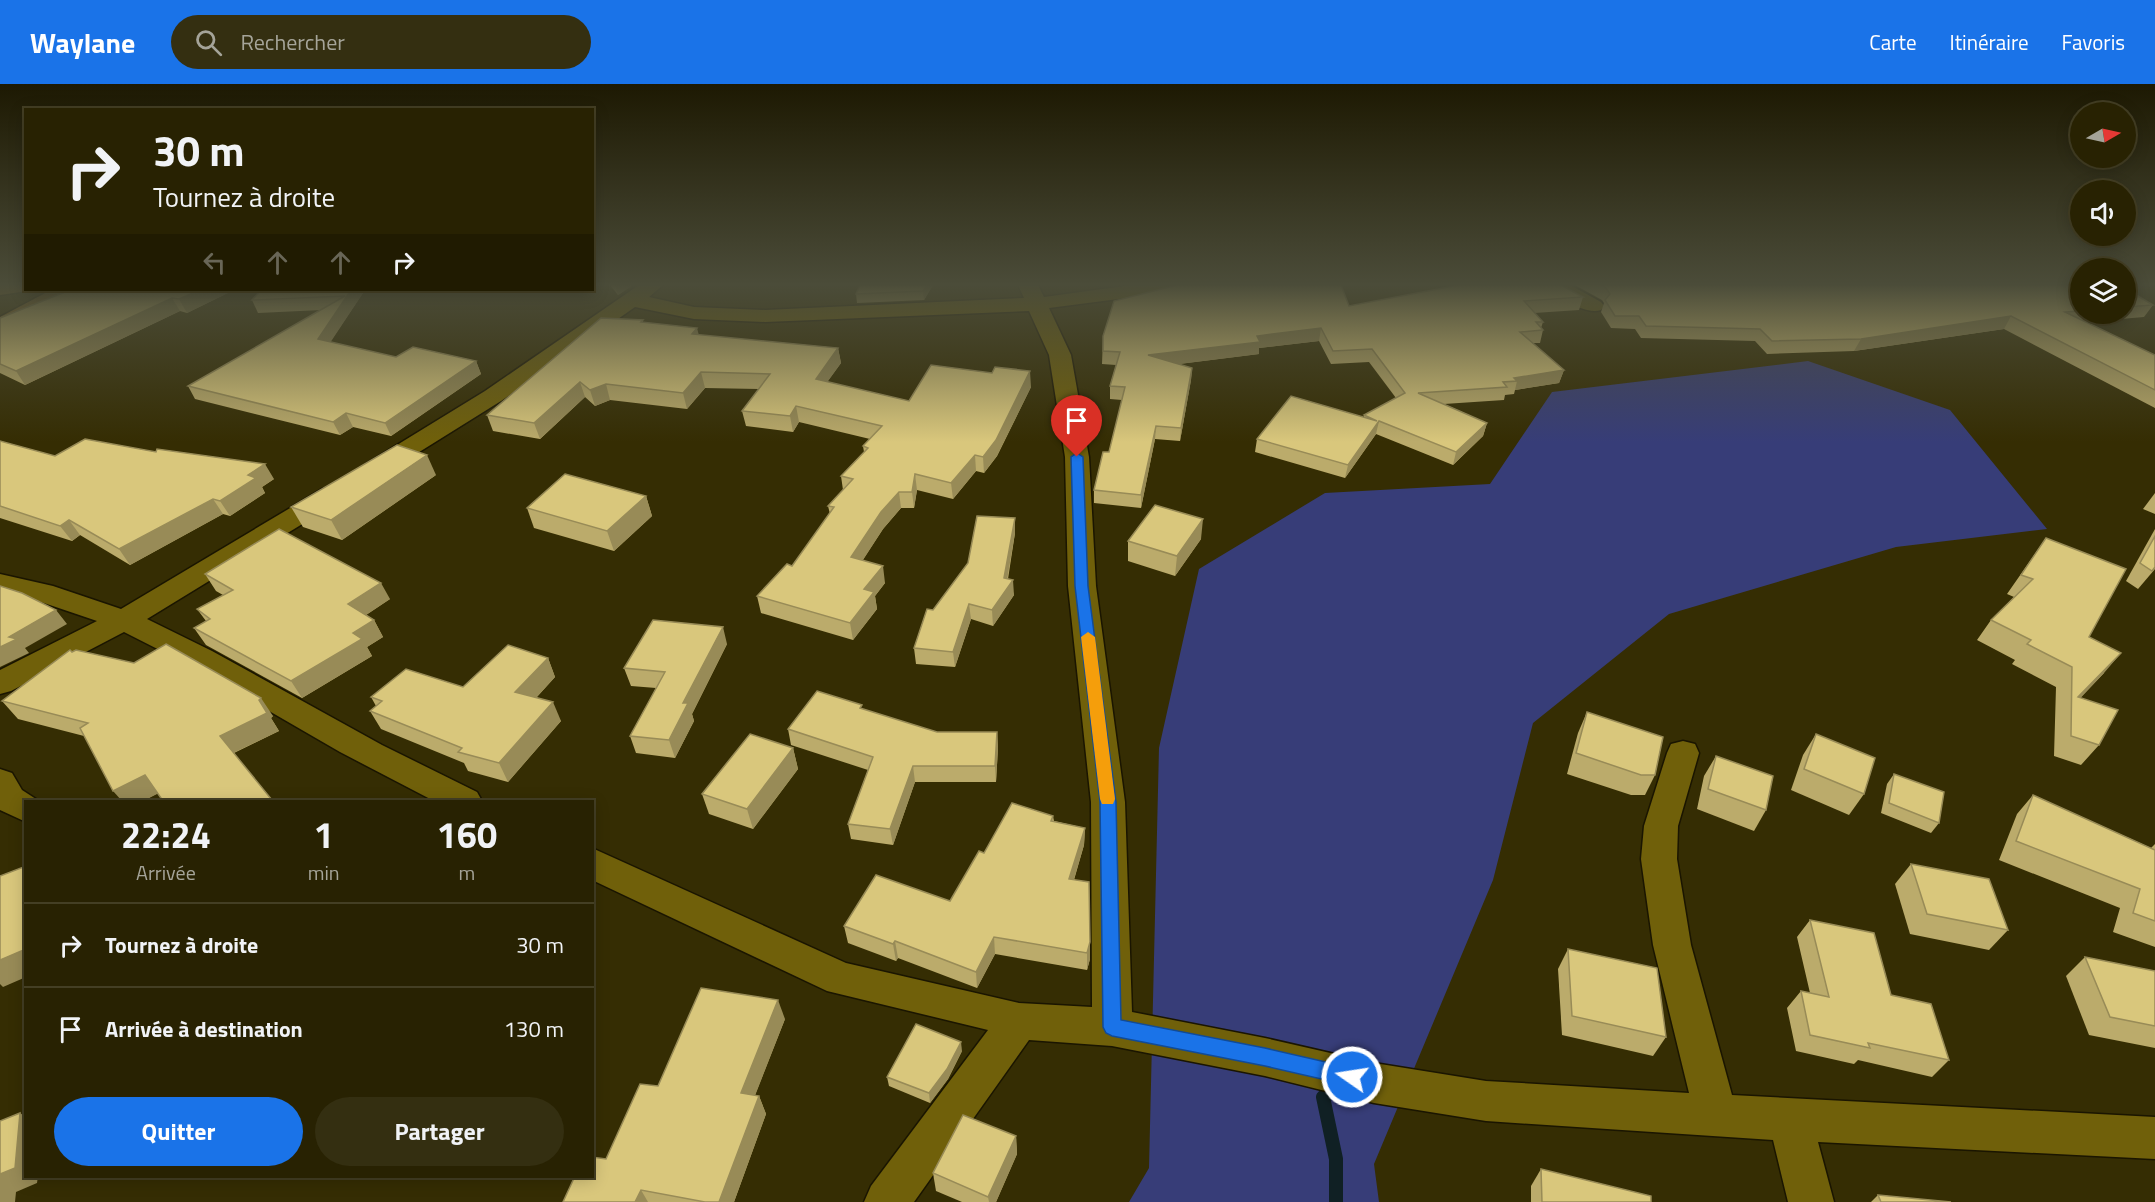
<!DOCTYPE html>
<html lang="fr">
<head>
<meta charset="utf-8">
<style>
  :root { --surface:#282202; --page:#342f11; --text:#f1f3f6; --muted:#a5a499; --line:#443f24; --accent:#1a73e8 }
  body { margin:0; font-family:"Titillium Web",sans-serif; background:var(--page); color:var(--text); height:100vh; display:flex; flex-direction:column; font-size:22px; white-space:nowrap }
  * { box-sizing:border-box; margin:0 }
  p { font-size:20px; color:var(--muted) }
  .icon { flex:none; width:33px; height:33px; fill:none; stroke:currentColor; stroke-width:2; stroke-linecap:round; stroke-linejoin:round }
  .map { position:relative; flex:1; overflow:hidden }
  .details { position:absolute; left:24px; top:716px; width:570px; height:378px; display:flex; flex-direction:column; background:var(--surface); border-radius:0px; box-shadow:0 3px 15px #0003,0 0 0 2px var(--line) }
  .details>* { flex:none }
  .hud { position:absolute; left:24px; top:24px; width:570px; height:183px; border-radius:0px; box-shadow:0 3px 15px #0003,0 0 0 2px var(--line); background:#282202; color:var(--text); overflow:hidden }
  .needle { width:39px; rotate:81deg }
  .buttons { position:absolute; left:2070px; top:18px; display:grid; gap:12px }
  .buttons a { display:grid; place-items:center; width:66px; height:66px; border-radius:50%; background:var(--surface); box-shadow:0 3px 15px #0003,0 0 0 2px var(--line); font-size:30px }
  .pin { position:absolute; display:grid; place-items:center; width:51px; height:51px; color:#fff; margin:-62px -26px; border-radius:50% 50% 50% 0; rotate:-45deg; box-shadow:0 0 6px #0007 }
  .pin .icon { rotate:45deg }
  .me { position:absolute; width:66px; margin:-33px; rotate:283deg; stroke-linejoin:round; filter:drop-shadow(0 0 4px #0008) }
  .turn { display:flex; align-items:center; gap:21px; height:126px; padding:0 30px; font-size:27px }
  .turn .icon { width:78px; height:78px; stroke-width:2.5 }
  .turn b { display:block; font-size:42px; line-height:51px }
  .lanes { display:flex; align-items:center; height:57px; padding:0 30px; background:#0003; justify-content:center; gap:30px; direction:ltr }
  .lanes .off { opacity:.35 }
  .eta { display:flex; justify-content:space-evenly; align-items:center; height:102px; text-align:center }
  .eta b { font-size:36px; font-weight:700; line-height:42px }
  .action { display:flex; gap:12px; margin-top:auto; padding:12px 30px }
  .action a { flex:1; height:69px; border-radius:36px; background:var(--accent); color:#fff; font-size:24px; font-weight:700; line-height:69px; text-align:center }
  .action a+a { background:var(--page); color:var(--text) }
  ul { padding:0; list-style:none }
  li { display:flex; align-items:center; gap:18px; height:84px; padding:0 30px; border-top:2px solid var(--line) }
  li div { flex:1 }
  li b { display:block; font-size:22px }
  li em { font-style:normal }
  header { display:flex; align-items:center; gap:36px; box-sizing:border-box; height:84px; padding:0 30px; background:var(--accent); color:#fff }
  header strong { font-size:28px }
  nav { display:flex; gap:33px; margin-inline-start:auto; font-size:21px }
  .search { width:420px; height:54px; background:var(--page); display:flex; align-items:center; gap:15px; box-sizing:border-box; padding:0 21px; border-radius:33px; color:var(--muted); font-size:22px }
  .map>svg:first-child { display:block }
</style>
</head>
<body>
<header>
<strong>Waylane</strong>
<div class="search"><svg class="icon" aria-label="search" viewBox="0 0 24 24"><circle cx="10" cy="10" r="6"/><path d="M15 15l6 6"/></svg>Rechercher</div>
<nav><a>Carte</a><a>Itinéraire</a><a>Favoris</a></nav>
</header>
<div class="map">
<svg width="2155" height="1118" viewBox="0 0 2155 1118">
  <rect width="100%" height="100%" fill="#352d03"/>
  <polygon fill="#373d78" points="1808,277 1950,326 2047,445 1896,463 1669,530 1533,639 1493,796 1374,1080 1379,1118 1129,1118 1149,1084 1159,664 1199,485 1325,409 1490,400 1552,308"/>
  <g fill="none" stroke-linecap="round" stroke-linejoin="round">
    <polyline stroke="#102024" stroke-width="14" points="1323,1013 1336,1075 1336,1118"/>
    <g stroke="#1a1501" stroke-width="3">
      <g id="street">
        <polygon points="639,201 663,201 649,213 694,223 765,226 1024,214 1018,201 1038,201 1044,213 1132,201 1190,201 1187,205 1180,207 1049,224 1071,271 1089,373 1096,502 1125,718 1132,928 1265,954 1374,979 1486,997 1689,1009 1653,861 1641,775 1644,742 1667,669 1671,660 1683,657 1695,660 1699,669 1678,742 1677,775 1691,861 1732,1011 2155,1033 2155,1075 1818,1058 1834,1118 1788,1118 1773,1056 1486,1037 1374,1019 1265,992 1112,962 1029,956 914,1118 864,1118 871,1102 988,946 827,907 592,796 592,764 846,879 1019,919 1092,923 1091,718 1068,502 1065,373 1049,271 1029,227 765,238 694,235 635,223 501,317 384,390 375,393 366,390 362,385 366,380 485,307"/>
        <path d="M1544,201H1570L1601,218L1604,222L1601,226C1584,231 1562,214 1547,205Z"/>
        <polygon points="331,403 340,405 344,411 340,417 147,535 212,567 382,661 477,708 482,717 434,717 340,668 191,582 124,548 11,607 0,610 0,586 97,537 38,517 0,508 0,490 53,502 121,525 322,405"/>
        <polygon points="0,685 12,689 22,706 39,717 26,717 26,738 0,726"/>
      </g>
    </g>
    <g stroke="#1a1501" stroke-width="3">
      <g id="secondary">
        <polygon points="0,201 26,201 26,206 34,206 0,211"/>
        <polygon points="51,206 78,206 75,211 8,248 0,250 0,233"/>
      </g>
    </g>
    <use href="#street" fill="#70600a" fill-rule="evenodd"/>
    <use href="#secondary" fill="#8e6824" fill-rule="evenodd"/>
  </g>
  <g fill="#bbab6b">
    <polygon points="610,201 633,201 618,211"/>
    <polygon points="860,201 933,201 924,216 857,219 856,210"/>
    <polygon points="1575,201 2080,201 2080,230 2126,230 2126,205 2153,221 2144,233 2086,238 2155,271 2155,324 2004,245 1854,267 1767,270 1755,257 1641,254 1635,245 1611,244 1601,228 1604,219 1602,216"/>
    <polygon points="234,206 187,229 180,227 25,301 0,289 0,234"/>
    <polygon points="261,206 365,206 330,258 396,273 476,277 481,290 391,352 353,343 340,351 195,315 188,302 321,226 258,229 252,216"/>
    <polygon points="1583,213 1579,226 1534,229 1543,238 1541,244 1543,246 1540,259 1533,259 1564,286 1559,299 1515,306 1514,310 1505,311 1504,316 1444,320 1487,339 1483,352 1453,381 1376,350 1345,394 1255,368 1257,355 1364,333 1364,331 1396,314 1369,278 1331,280 1319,257 1259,264 1259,270 1179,280 1192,284 1191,296 1180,357 1155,355 1141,424 1094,419 1094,406 1109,368 1122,316 1110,315 1110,302 1116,281 1102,280 1103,252 1349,222"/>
    <polygon points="643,236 643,238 699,251 838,264 841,279 827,298 909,317 1031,303 997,372 984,389 976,387 953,415 917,406 914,424 901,424 883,445 862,477 885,499 875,512 877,525 853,556 761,529 757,512 792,482 830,430 828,422 843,406 841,392 864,368 863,362 870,355 799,338 793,348 746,342 742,327 759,305 705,304 687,325 610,316 595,322 585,313 540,355 493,347 487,331"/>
    <polygon points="0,357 55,372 274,395 262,403 265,409 230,432 223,430 130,481 80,451 72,457 0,434"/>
    <polygon points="436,391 342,456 303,443 291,423"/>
    <polygon points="2155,409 2155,430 2143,425"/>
    <polygon points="646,412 652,432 614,467 534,444 527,424"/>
    <polygon points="1015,434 1015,449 1008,495 1014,511 993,542 971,535 955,583 916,580 914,564 933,526"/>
    <polygon points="2155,445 2155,485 2138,505 2126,497"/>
    <polygon points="2046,454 2104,589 2080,614 2099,661 2081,681 2054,672 2056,603 2012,580 2015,576 1977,556 1991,536 2014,513 2007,510"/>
    <polygon points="1201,455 1175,492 1128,477 1128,457"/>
    <polygon points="205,490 390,515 366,531 374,536 383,553 367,563 372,572 302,614 206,561 194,544 206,537 197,525 223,511 216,507"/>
    <polygon points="727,560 692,630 694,637 675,674 636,669 630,652 656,604 631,602 624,584"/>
    <polygon points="72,568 273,632 271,634 279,647 234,669 143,717 122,717 84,652 18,635 2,617"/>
    <polygon points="548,574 555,593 536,614 561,637 508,698 468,687 464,679 381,645 370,627 376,622 371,613 463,603"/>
    <polygon points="863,625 937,648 997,648 998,664 996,698 915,698 893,761 851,755 848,740 868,686 791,661 788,645"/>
    <polygon points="1587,628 1655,691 1645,711 1631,711 1567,690 1578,649"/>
    <polygon points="1816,650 1864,710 1849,731 1791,706 1803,671"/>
    <polygon points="793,664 798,685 753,745 709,730 702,710"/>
    <polygon points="1716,672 1766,726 1754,747 1697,725 1704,692"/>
    <polygon points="1894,690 1939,739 1931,749 1881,729 1887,700"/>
    <polygon points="2033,711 2151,764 2155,760 2155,863 2113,848 2120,824 1999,776 2017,730"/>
    <polygon points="1053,732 1054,737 1085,744 1084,761 1074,796 1090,875 1087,886 995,870 977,904 898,874 896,877 848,859 844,842 950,817 984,769"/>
    <polygon points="1911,780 2008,846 1989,866 1910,850 1895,800"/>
    <polygon points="1810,836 1891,911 1949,976 1932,993 1858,976 1854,980 1796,967 1787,924 1801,907 1810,909 1797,853"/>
    <polygon points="1568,865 1666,953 1653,972 1562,951 1558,885"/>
    <polygon points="2085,873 2155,887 2155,964 2089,951 2066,892"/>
    <polygon points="785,935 755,1011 759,1012 766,1030 734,1118 563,1118 606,1075 658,1002"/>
    <polygon points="962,967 948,995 930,1019 889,1002 887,993"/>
    <polygon points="1016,1052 1017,1070 996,1118 962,1118 936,1107 933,1089"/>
    <polygon points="1541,1085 1651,1118 1531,1118 1531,1102"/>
    <polygon points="1878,1111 1951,1118 1871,1118"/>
  </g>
  <g fill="#988b57">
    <polygon points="615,201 633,201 618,211"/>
    <polygon points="927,201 933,201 924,216 923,207"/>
    <polygon points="200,206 234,206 187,229 179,215"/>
    <polygon points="351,206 365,206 324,268 318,255"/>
    <polygon points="172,214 180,227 25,301 16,287"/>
    <polygon points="2011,232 2004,245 1854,267 1861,255"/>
    <polygon points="697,244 701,259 692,250"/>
    <polygon points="1321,244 1319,257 1259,264 1259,270 1147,284 1148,271 1257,252"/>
    <polygon points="838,264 841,279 818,311 816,295"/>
    <polygon points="476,277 481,290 391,352 385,339"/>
    <polygon points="1192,284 1191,296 1180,357 1181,344"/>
    <polygon points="1564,286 1559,299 1515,306 1517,297 1514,294"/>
    <polygon points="1030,287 1031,303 997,372 984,389 983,373"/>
    <polygon points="701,288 705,304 687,325 683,309"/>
    <polygon points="580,298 585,313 540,355 534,339"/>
    <polygon points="606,300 610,316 595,322 590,306"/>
    <polygon points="796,322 799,338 793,348 790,332"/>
    <polygon points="346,329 353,343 340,351 333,338"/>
    <polygon points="1379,337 1376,350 1345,394 1348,381"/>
    <polygon points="1487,339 1483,352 1453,381 1456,368"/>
    <polygon points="1156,342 1155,355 1141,424 1141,411"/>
    <polygon points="427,371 436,391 342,456 331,436"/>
    <polygon points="975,371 976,387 953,415 951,399"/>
    <polygon points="265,380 274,395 262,403 265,409 230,432 220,417 248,391"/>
    <polygon points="915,390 917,406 914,424 912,408"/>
    <polygon points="899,408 901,424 883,445 854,490 851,473 881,428"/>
    <polygon points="646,412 652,432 614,467 607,447"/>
    <polygon points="213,415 223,430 130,481 119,465"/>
    <polygon points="1015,434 1015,449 1005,508 1013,496 1014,511 993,542 992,526 1004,494"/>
    <polygon points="1203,435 1201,455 1175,492 1177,472"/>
    <polygon points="69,436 80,451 72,457 60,442"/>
    <polygon points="883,482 885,499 875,512 877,525 853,556 850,539 864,505"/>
    <polygon points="381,499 390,515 357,537 348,520"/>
    <polygon points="969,520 971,535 955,583 953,568"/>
    <polygon points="56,526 67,540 25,564 29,569 0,583 0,563 9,553"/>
    <polygon points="374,536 383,553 367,563 372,572 302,614 291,597 353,549"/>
    <polygon points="723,543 727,560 692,630 694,637 675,674 669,656 683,619"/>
    <polygon points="2121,569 2104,589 2072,623 2078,613"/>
    <polygon points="548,574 555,593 524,627 515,608"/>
    <polygon points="261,614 273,632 271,634 279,647 233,669 220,652"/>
    <polygon points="553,618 561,637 508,698 499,679"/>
    <polygon points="997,648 998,664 996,698 995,682"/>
    <polygon points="793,664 798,685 753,745 747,725"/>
    <polygon points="913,682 915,698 893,761 890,745"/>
    <polygon points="145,691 159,709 143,717 122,717 113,707"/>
    <polygon points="1085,744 1084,761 1069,812 1069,795"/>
    <polygon points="994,853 995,870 977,904 976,888"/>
    <polygon points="895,857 898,874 896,877 893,860"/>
    <polygon points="1090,858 1090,875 1087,886 1087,869"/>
    <polygon points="26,865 26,893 3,903 0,900 0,876"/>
    <polygon points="778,916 785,935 749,1027 741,1009"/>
    <polygon points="961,958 962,967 948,995 930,1019 929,1009"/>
    <polygon points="759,1012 766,1030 734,1118 719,1118"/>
    <polygon points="20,1029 26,1033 26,1092 38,1092 37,1099 16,1108 15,1118 0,1118 0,1090"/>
    <polygon points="1016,1052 1017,1070 996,1118 989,1118 988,1113"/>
    <polygon points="641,1106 648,1118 635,1118"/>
  </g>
  <g fill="#d9c77c" stroke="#988b57" stroke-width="1.5">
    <polygon points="860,201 927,201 923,207 856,210"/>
    <polygon points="1177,201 1341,201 1349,222 1459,201 1561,201 1583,213 1524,217 1543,238 1536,238 1543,246 1520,248 1564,286 1514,294 1517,297 1503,298 1507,303 1418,309 1487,339 1456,368 1379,337 1348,381 1257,355 1291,312 1377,337 1364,331 1405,309 1372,265 1333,267 1321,244 1257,252 1260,258 1148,271 1192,284 1181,344 1156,342 1141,411 1094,406 1103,368 1109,368 1125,303 1110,302 1120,268 1103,267 1103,252 1114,217"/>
    <polygon points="1601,201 2080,201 2080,227 2065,228 2155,271 2155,306 2011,232 1861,255 1772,257 1760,245 1646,242 1639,232 1615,232 1605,216 1610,210 1606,204"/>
    <polygon points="2126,205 2153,221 2126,223"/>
    <polygon points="70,206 200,206 179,215 172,214 16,287 0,280 0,234"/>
    <polygon points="261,206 351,206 318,255 396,273 413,263 476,277 385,339 346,329 333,338 188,302 345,212 252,216"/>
    <polygon points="601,234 643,236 641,238 697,244 692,250 838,264 816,295 909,317 931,281 992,289 995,283 1030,287 996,356 983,373 975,371 951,399 915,390 912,408 899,408 881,428 851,473 883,482 864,505 874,508 850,539 757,512 787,480 792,482 834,423 828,422 853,395 841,392 868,364 863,362 882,342 796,322 790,332 742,327 770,290 701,288 683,309 606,300 590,306 580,298 534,339 487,331"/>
    <polygon points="85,355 156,368 157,365 265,380 248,391 256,394 220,417 213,415 119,465 69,436 60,442 0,422 0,357 55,372"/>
    <polygon points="397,361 427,371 331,436 291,423"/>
    <polygon points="565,390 646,412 607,447 527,424"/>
    <polygon points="1155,421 1203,435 1177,472 1128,457"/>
    <polygon points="977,432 1015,434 1004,494 1013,496 992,526 969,520 953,568 914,564 927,525 933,526 968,479"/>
    <polygon points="279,445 381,499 348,520 374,536 353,549 362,555 291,597 194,544 210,535 197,525 233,506 205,490"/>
    <polygon points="2155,452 2155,483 2152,487 2140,479"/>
    <polygon points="2046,454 2126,485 2089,553 2121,569 2078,613 2118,626 2099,661 2071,652 2072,583 2027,560 2031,556 1991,536 2033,495 2021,491"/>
    <polygon points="0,502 22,509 56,526 9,553 17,555 0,563"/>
    <polygon points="653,536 723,543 683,619 688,619 669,656 630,652 665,588 624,584"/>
    <polygon points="166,560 261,614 259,616 267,629 220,652 272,716 163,717 145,691 113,707 80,644 88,639 2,617 70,566 72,568 76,566 134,579"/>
    <polygon points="508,561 548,574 515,608 553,618 499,679 458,668 462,664 370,627 382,617 371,613 406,585 463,603"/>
    <polygon points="817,607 862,621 860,624 937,648 997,648 995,682 913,682 890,745 848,740 873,673 788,645"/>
    <polygon points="1587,628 1663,653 1655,691 1641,691 1576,669"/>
    <polygon points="750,650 793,664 747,725 702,710"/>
    <polygon points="1816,650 1875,674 1864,710 1804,685"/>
    <polygon points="1716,672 1773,692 1766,726 1708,705"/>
    <polygon points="1894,690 1944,708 1939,739 1889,719"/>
    <polygon points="2033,711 2155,766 2155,837 2133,829 2140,805 2016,757"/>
    <polygon points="1012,719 1053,732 1051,737 1085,744 1069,795 1089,798 1090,858 1087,869 994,853 976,888 895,857 893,860 844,842 876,791 950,817 979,767 984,769"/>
    <polygon points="1911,780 1989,795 2008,846 1927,830"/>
    <polygon points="26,782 26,865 0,876 0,792"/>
    <polygon points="1810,836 1874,849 1891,911 1931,920 1949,976 1868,959 1870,964 1810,951 1801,907 1829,913"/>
    <polygon points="1568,865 1657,884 1666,953 1572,932"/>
    <polygon points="2085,873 2155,887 2155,942 2110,933"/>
    <polygon points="701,904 778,916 741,1009 759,1012 719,1118 705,1118 641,1106 635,1118 563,1118 575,1092 592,1092 592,1073 606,1075 640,1000 658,1002"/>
    <polygon points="916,940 961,958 947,985 929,1009 887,993"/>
    <polygon points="20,1029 15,1084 0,1090 0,1037"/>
    <polygon points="963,1031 1016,1052 988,1113 933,1089"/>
    <polygon points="1541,1085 1651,1112 1651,1118 1542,1118"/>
    <polygon points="1878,1111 1951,1118 1881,1118"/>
  </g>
  <linearGradient id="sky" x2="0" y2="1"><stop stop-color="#1d1902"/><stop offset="0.56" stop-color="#4b4c39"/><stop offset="1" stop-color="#4b4c39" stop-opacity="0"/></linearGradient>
  <rect width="2155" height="358" fill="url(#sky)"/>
  <polygon fill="#1a73e8" stroke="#114b97" stroke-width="1.5" points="1077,369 1083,373 1088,502 1116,718 1121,936 1265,964 1352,984 1359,987 1361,993 1359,1000 1352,1002 1265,982 1112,952 1106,949 1103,943 1100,718 1075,502 1071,373"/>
  <polygon fill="#f59e0b" points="1088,548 1095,553 1115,715 1113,720 1102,720 1100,715 1081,553"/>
</svg>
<div class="buttons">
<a><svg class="needle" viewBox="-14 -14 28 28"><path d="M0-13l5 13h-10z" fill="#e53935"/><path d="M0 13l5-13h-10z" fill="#a5a499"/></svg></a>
<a><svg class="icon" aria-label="sound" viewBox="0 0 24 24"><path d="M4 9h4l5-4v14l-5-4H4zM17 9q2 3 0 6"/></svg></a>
<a><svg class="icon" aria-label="layers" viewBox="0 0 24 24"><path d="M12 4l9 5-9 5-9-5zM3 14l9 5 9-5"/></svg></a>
</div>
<div class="pin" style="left:1077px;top:373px;background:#d93025"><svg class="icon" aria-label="arrive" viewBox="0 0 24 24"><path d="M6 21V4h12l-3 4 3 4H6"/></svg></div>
<svg class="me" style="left:1352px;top:993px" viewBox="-20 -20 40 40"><circle r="17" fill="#1a73e8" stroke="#fff" stroke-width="3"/><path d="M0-11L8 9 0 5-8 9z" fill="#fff"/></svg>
<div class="hud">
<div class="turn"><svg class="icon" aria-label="right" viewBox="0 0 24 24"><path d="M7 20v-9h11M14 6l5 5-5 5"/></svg><div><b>30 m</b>Tournez à droite</div></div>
<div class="lanes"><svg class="icon off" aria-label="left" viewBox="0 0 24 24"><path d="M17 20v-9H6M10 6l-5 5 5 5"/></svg><svg class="icon off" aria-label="ahead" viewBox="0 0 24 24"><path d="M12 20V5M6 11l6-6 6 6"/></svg><svg class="icon off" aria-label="ahead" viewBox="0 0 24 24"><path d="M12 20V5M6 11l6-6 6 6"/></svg><svg class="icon" aria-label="right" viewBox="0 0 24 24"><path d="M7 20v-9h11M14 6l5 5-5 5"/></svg></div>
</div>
<section class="details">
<div class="eta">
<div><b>22:24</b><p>Arrivée</p></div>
<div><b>1</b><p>min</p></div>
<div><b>160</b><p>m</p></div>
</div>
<ul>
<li><svg class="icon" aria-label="right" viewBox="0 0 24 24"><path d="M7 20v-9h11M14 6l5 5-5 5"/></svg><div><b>Tournez à droite</b></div><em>30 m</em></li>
<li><svg class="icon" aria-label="arrive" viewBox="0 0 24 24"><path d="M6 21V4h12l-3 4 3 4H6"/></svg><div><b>Arrivée à destination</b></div><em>130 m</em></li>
</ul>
<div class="action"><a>Quitter</a><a>Partager</a></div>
</section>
</div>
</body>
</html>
